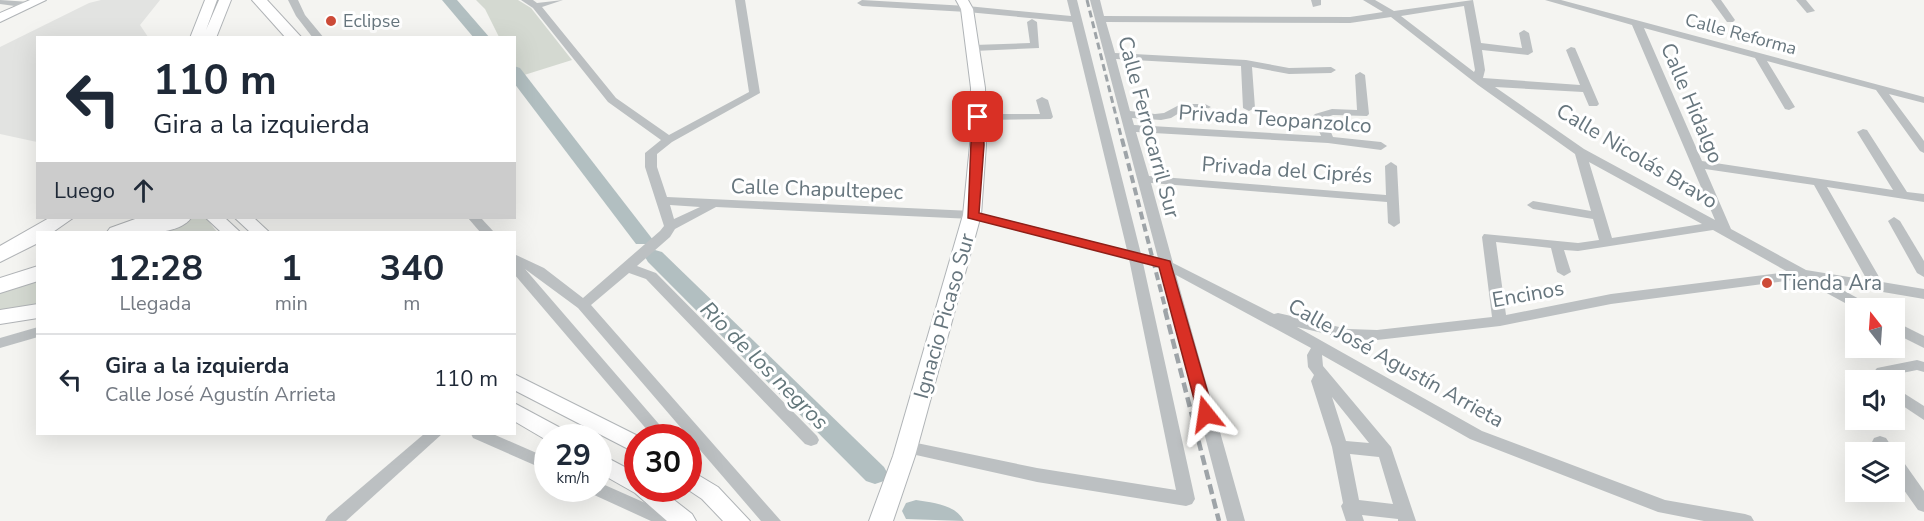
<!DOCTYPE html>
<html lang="es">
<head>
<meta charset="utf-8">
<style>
  :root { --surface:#fff; --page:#f6f6f7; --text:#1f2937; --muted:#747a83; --line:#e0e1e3 }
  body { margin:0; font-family:"Nunito Sans",sans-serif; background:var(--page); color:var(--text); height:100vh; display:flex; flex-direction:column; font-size:22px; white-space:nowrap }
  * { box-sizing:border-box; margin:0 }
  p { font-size:20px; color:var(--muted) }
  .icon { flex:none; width:33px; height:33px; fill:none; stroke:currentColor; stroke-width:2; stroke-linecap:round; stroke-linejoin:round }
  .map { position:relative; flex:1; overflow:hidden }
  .drawer { position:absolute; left:36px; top:231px; width:480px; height:204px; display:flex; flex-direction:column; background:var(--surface); border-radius:0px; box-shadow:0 6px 24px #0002 }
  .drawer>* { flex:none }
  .guide { position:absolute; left:36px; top:36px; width:480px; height:183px; border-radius:0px; box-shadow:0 6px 24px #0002; background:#fff; color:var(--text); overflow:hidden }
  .needle { width:39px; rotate:343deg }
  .buttons { position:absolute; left:1845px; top:298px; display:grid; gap:12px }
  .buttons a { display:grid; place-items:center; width:60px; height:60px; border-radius:0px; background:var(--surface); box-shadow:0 6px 24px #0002; font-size:30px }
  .speed { position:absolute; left:534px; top:424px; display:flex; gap:12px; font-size:30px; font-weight:700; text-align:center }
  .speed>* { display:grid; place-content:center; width:78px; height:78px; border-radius:50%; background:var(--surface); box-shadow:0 6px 24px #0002; line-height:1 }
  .speed small { font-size:15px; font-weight:400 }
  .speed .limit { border:9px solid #d22; background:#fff; color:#111 }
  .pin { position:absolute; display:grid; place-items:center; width:51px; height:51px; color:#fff; margin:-26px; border-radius:12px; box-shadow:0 3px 9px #0006 }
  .me { position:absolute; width:66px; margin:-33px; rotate:345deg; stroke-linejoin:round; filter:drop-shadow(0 0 4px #0008) }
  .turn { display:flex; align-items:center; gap:21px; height:126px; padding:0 18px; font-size:27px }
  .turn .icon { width:78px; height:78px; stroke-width:2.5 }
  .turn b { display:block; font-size:42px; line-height:51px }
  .then { display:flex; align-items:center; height:57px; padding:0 18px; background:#0003; gap:12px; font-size:22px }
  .eta { display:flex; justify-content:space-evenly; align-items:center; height:102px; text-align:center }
  .eta b { font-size:36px; font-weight:700; line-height:42px }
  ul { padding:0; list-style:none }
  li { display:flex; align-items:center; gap:18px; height:90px; padding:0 18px; border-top:2px solid var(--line) }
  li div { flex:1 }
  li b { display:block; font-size:22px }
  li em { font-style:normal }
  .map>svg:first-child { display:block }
</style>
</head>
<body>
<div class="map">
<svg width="1924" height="521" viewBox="0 0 1924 521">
  <rect width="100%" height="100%" fill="#f4f4f1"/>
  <polygon fill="#e2e3e1" points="101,0 160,0 140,25 148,37 38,38 37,142 0,134 0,47 89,3"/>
  <g fill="#d4d9d1">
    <polygon points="476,0 518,0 531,8 572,60 521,76 515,68 514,38 499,37 485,9"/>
    <polygon points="190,218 206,218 217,232 157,232"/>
    <polygon points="37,278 37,304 0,310 0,291"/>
  </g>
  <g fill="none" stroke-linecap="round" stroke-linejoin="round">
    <g fill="#b2bfc1" fill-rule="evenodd">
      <polygon points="442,0 457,0 490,38 474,38"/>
      <polygon points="514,66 520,68 650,236 653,240 650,244 636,244 514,83"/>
      <polygon points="655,250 662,252 884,467 888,474 884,481 875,484 866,481 648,262 645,257 648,252"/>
      <path d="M916,500C933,503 955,504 964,521L906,519L902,511L906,503Z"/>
    </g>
    <g stroke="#b0b4b7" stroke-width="2">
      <g id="major">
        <polygon points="30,0 46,0 0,22 0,13"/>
        <polygon points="205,0 217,0 206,30 219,0 231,0 216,38 190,38"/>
        <polygon points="956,0 968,0 973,9 985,88 986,145 981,215 915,456 893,521 869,521 893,456 963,215 970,145 971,88 961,9"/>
        <polygon points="206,218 225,218 240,232 221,232"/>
        <polygon points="235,218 254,218 269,232 250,232"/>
        <polygon points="514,374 642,438 638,438 638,454 514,390"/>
        <polygon points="514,403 568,432 571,438 548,438 548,441 514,421"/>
        <polygon points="598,453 638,474 638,489 660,489 692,514 696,521 667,521 635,493 598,472"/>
        <polygon points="688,469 718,487 750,521 723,521 702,499 687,489"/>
      </g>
    </g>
    <g stroke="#b0b3b6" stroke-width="2">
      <g id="highway">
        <polygon points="252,0 267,0 302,38 286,38"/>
        <polygon points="49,218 73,218 53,232 38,232 38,243 0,262 0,246"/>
        <path d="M138,218H191C178,237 127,234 107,232L110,228Z"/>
        <polygon points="38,266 38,281 0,293 0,278"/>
        <polygon points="38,304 38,318 0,324 0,310"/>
      </g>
    </g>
    <g fill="#bcc0c2" fill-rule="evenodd">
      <polygon points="0,0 30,2 35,5 30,8 0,4"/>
      <polygon points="288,0 298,0 305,15 324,38 313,38 296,16"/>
      <path d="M521,0H533L537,3L563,0L542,7L616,98L669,135L749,92L735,0H745L760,93L672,142L657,154V167L667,197L972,211L1127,250L1072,22L967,12L862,6L857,3L862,0L967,6L1071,16L1067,0H1077L1141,254L1158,258L1090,0H1100L1104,16L1350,17L1383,12L1363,0H1375L1394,11L1473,0L1481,43L1522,48L1519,33L1524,30L1529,33L1533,52L1528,55L1482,50L1485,70L1483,78L1580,85L1566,50L1571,47L1575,48L1599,104L1597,106H1589L1583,92L1495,87L1584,149L1715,220L1632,25L1545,0H1561L1924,97V103L1889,94L1924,141V153L1920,151L1876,90L1767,61L1795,107L1789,110L1785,109L1755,58L1644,28L1702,161L1893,190L1857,132L1863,129L1867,130L1907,192L1924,194V202L1827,187L1882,282L1924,289V299L1830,283L1872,306L1874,309H1856L1801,279L1611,304L1500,326L1377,340L1348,339L1297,327L1482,431L1665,500L1745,514L1751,516L1754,521H1704L1658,512L1470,439L1322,355L1323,366L1391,447L1416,521H1398V519L1362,515L1364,521H1346L1341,506L1343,503L1332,447L1311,381L1314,375L1308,367L1307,355L1311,348L1176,275L1245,521H1227L1161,267L1143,263L1195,499L1192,504L1186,506L1037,482L907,453L901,451L899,447L901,443L907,441L1037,468L1176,490L1129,259L972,219L716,207L675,229L670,237L637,266L656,273L817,436L819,440L817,444L811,446L805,444L646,279L629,273L591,305L781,521H761L578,308L525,269L671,438H654L514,274V254L544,268L583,298L660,231L664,226L645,167V153L661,140L608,102L533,8ZM1464,6L1475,70L1474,72L1401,16ZM1391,17L1478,85L1575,154L1591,211L1533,201L1527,205L1533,209L1593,219L1599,240L1578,243L1484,234L1482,237L1492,317L1377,330L1348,329L1278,313L1274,314L1173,263L1151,183L1387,202L1388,223L1394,227L1400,223L1397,166L1391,162L1385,166L1386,195L1149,176L1136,132L1328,143L1381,150L1387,146L1381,142L1333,137L1325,118L1333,115L1367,116L1369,114L1365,75L1360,72L1355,75L1357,110L1332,109L1315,114L1313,116L1321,136L1134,125L1132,118L1161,120L1171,118L1184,110H1205L1211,107L1205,104H1181L1164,113L1155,114L1130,111L1116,59L1241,66L1243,108L1249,111L1255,108L1252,67L1289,74L1331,73L1336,70L1331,67L1289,68L1246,60L1115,53L1106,22L1350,23ZM1589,162L1702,224L1612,238ZM1705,169L1814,185L1867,280L1806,270L1731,229ZM670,205L700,207L674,219ZM1713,230L1788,272L1611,294L1506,315L1496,242L1551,248L1557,272L1564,276L1571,272L1564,250L1578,251ZM1332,397L1369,443L1346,441ZM1350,454L1379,457L1393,504L1359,500Z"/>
      <polygon points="1311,0 1321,0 1321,5 1313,7"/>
      <polygon points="1711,0 1721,0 1735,20 1733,22 1727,22"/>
      <polygon points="1796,0 1806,0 1815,11 1807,13"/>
      <polygon points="1032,19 1037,22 1039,48 974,51 969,48 974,45 1030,43 1027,22"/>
      <polygon points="1042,97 1048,100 1053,117 1051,119 978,120 972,117 978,114 1040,114 1036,100"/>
      <polygon points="1894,217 1900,221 1924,261 1924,277 1917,273 1888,221"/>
      <polygon points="468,218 481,218 494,232 480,232"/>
      <polygon points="1894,321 1924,336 1924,348 1894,333"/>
      <polygon points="38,327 38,337 0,348 0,338"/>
      <polygon points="1917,360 1924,362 1924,372 1917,370 1887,376 1890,381 1874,381 1871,375 1877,368"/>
      <polygon points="1894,387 1924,406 1924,420 1894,400"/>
      <polygon points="424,434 442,434 346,521 325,521 328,516"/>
      <polygon points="471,434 493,434 548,458 548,471 473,438"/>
      <polygon points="1880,436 1886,438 1896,453 1895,456 1900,457 1924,491 1924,512 1918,510 1894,476 1894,453 1879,453 1872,442 1874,438"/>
      <polygon points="598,482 668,513 681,516 684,521 651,521 592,494 589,489 598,489"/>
    </g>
    <use href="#major" fill="#fff" fill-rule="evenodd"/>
    <use href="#highway" fill="#fff" fill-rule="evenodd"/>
    <polyline stroke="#9ea4a8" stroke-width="3" stroke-dasharray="7 4" stroke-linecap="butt" points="1087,0 1122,140"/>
    <polyline stroke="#9ea4a8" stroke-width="4" stroke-dasharray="8 4.5" stroke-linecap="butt" points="1122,139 1166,311"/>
    <polyline stroke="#9ea4a8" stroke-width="4.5" stroke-dasharray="10 5" stroke-linecap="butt" points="1165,310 1219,521"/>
  </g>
  <polygon fill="#d93025" stroke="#8d1f18" stroke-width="1.5" points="978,113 983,117 984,145 979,213 1170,261 1214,414 1212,418 1206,420 1198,414 1159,267 968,218 972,117"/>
  <g fill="#cd4b38" stroke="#fff" stroke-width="2">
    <circle cx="331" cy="21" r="6"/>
    <circle cx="1767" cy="283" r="6"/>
  </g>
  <g text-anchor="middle" stroke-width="6" stroke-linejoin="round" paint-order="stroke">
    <g font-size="18" fill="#67767e" stroke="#fff" text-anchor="start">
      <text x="343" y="27">Eclipse</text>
    </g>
    <g font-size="18" fill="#67767e" stroke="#fff">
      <text transform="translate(1741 34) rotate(15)" y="6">Calle Reforma</text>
    </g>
    <g font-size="21" fill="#67767e" stroke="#fff">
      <text transform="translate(1692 103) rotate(67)" y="7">Calle Hidalgo</text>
      <text transform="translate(1275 119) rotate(4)" y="7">Privada Teopanzolco</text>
      <text transform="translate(1149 127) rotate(75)" y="7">Calle Ferrocarril Sur</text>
      <text transform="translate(1637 156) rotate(31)" y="7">Calle Nicolás Bravo</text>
      <text transform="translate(1287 170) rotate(4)" y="7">Privada del Ciprés</text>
      <text transform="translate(817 189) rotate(2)" y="7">Calle Chapultepec</text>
      <text transform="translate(1528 294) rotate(-10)" y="7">Encinos</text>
      <text transform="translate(944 316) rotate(-74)" y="7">Ignacio Picaso Sur</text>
      <text transform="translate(1396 363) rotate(29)" y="7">Calle José Agustín Arrieta</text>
    </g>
    <g font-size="21" fill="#67767e" stroke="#fff" text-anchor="start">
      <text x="1779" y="290">Tienda Ara</text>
    </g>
    <g font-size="22" font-style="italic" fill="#63777b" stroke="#fff">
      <text transform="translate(765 365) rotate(45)" y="8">Rio de los negros</text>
    </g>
  </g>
</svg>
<div class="buttons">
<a><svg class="needle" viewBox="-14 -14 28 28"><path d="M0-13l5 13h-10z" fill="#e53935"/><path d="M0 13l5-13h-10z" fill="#747a83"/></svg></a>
<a><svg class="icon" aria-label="sound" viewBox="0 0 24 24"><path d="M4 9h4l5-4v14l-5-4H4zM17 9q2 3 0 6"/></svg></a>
<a><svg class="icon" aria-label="layers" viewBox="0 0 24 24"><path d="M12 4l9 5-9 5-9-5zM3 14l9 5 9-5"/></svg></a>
</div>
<div class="speed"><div>29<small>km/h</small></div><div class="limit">30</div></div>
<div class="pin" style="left:978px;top:117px;background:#d93025"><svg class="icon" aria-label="arrive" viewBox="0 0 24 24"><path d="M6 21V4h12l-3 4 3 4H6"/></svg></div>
<svg class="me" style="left:1206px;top:414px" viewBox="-20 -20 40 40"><path d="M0-17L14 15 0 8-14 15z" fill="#d93025" stroke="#fff" stroke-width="4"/></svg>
<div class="guide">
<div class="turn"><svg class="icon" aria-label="left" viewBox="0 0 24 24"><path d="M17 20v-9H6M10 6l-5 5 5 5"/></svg><div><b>110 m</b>Gira a la izquierda</div></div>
<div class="then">Luego<svg class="icon" aria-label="ahead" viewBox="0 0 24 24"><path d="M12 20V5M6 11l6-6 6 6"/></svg></div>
</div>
<section class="drawer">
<div class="eta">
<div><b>12:28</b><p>Llegada</p></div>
<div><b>1</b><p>min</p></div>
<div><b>340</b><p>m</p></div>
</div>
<ul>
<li><svg class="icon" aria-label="left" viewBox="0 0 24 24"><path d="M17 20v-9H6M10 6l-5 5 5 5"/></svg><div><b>Gira a la izquierda</b><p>Calle José Agustín Arrieta</p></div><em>110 m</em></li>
</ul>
</section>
</div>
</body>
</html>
